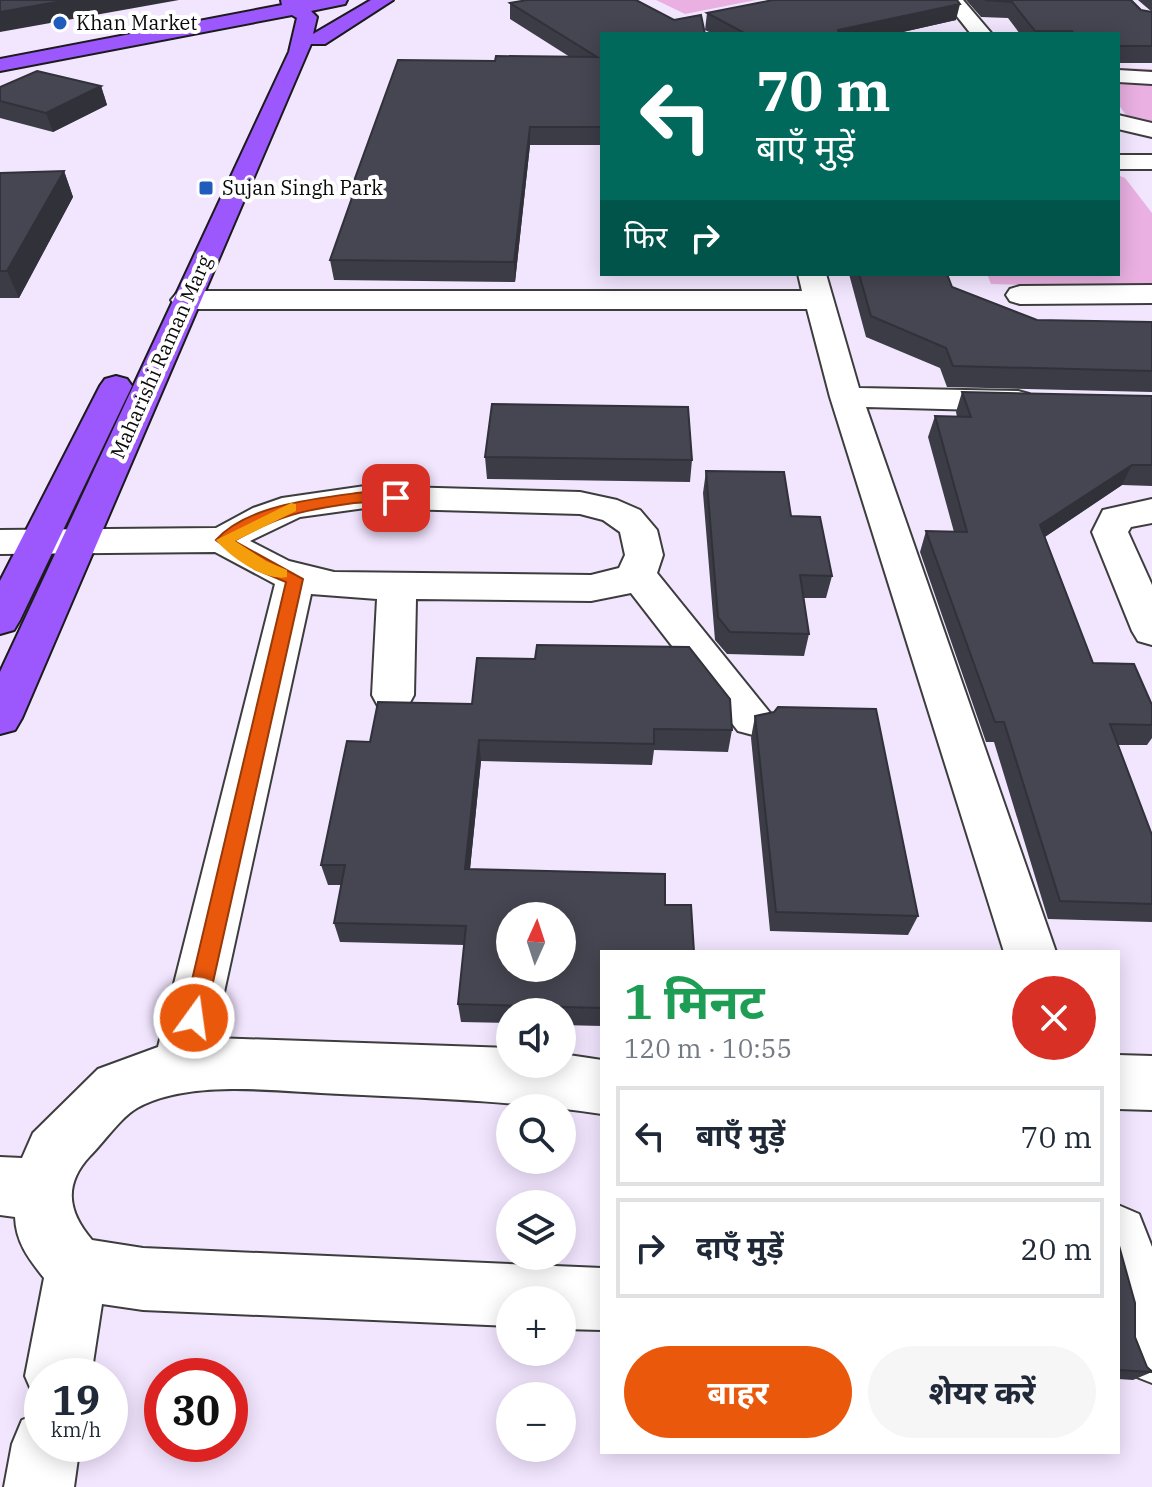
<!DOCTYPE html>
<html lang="hi">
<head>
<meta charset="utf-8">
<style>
  :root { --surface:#fff; --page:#f6f6f7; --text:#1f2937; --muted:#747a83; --line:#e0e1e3; --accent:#ea580c }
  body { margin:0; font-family:"IBM Plex Serif","Noto Sans Devanagari",serif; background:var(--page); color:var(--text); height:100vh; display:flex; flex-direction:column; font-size:30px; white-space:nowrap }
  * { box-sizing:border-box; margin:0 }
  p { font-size:26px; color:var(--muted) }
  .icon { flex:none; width:44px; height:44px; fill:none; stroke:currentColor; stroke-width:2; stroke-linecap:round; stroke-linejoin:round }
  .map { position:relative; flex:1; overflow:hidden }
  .side { position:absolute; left:600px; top:950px; width:520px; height:504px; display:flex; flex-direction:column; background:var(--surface); border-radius:0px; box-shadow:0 4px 20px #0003 }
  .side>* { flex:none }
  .top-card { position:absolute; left:600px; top:32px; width:520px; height:244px; border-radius:0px; box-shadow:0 4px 20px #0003; background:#00695c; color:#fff; overflow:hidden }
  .needle { width:52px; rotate:3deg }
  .buttons { position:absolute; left:496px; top:902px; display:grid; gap:16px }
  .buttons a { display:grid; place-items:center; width:80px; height:80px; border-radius:50%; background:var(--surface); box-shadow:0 4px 20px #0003; font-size:40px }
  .speed { position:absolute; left:24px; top:1358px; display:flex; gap:16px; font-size:40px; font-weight:700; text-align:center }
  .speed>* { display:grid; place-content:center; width:104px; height:104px; border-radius:50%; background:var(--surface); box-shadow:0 4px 20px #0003; line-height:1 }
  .speed small { font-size:20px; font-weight:400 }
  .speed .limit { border:12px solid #d22; background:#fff; color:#111 }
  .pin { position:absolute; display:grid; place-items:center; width:68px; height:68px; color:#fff; margin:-34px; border-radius:16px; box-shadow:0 4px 12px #0006 }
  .me { position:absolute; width:88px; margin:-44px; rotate:14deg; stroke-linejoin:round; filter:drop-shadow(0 0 6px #0008) }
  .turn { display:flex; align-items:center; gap:28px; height:168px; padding:0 24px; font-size:36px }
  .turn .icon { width:104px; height:104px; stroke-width:2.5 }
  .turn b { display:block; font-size:56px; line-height:68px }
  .then { display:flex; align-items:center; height:76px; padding:0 24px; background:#0003; gap:16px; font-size:30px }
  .round { display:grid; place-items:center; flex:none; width:84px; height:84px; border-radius:42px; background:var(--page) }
  .head { display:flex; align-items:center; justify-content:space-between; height:136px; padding:0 24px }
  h1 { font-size:48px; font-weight:700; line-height:60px; color:#1e9e55 }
  .cta { display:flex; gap:16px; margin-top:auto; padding:16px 24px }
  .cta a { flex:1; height:92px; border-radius:48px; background:var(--accent); color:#fff; font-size:32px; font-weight:700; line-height:92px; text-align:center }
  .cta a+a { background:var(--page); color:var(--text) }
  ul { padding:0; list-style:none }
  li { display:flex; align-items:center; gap:24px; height:100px; margin:0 16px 12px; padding:0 8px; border:4px solid var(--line); border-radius:0px }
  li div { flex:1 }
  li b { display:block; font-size:30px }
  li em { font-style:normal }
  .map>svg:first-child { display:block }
</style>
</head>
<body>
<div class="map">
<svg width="1152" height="1487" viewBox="0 0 1152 1487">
  <rect width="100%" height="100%" fill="#f2e6ff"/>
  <g fill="#e9b0e1">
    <polygon points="656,0 756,0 685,14"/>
    <polygon points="1118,68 1152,69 1152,123 1129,119 1118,104"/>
    <polygon points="1118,175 1125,178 1152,213 1152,289 991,284 987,274 1118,274"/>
  </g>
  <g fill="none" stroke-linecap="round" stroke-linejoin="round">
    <g stroke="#3d3d3d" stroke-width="4">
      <g id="minor">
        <polygon points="944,0 963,0 992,34 971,34"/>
        <polygon points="1118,70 1152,72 1152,84 1118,82"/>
        <polygon points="1118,115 1152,123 1152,137 1118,129"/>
        <rect x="1118" y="155" width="34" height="14"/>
        <polygon points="798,274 826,274 859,388 1018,391 1029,394 1034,401 1029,408 1018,411 866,407 1056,952 1004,952 830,397 807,309 186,309 176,306 171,300 176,294 186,291 802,291"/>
        <polygon points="1152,285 1152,303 1020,304 1010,301 1006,295 1010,289 1020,286"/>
        <path d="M365,486L580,492L617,500L640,510L657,530L663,555L657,573L775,719L768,731L753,735L738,731L631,593L591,601L416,599L414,695L408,706L393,711L378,706L372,695L377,599L311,594L214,1038L510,1048V1064H562V1054L602,1060V1114C515,1101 429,1098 341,1094C282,1092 190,1078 137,1108C120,1118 105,1141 90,1156C63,1185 68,1212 92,1240L143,1248L602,1268V1330L562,1329V1300H510V1326L143,1310L102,1304L91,1376H42V1402L35,1399L25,1376L44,1278C28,1258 16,1242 15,1217L0,1215V1157L22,1158L33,1133L98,1069L158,1047L275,584L215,552L0,554V530L216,528L253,508L282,498ZM365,508L580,514L603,520L620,532L625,555L619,568L591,575L334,572L289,561L250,541L300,517Z"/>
        <polygon points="1152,499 1152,523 1131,527 1128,532 1152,585 1152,645 1138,641 1132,631 1092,532 1103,510"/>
        <polygon points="1118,1055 1152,1056 1152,1110 1118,1109"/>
        <polygon points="1118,1205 1139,1214 1152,1247 1152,1383 1129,1374 1118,1345"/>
        <polygon points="42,1412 42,1444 80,1444 74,1487 4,1487 12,1444 22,1420"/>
      </g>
    </g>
    <g stroke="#1b1b1b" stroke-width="4">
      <g id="major">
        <polygon points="281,0 347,0 345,4 311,11 317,17 313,34 371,0 393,0 325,44 311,44 22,718 15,730 0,734 0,672 289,52 297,18 292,15 0,71 0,59 282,5"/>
        <polygon points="116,376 127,379 132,386 20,620 14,630 0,634 0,581 100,386 105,379"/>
      </g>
    </g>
    <use href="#minor" fill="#fff" fill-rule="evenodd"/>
    <use href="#major" fill="#9d58fd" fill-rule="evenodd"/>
  </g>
  <g fill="#3c3c47">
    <polygon points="966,0 1131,0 1141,10 1152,12 1152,63 1118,63 1118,34 1020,34 1008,18 981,17"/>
    <polygon points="1138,0 1152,0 1152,12"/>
    <polygon points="510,3 602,34 602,145 530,145 515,282 334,280 330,260 351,200 350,192 495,61 570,57 510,19"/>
    <polygon points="707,13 956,20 894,34 713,34 705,30"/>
    <polygon points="101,86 107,105 53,132 0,118 0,87"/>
    <polygon points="64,171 73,197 19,298 0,298 0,173"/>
    <polygon points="849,274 947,274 952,287 1037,320 1152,322 1152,392 947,387 940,368 866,337"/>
    <polygon points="962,392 1152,396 1152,486 1122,485 1045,537 1093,663 1152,705 1152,738 1147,745 1118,745 1152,835 1152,922 1048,919 994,742 986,742 920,552 926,531 954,532 928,437 935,416 957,417 956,412"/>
    <polygon points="485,457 692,460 690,482 487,479"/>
    <polygon points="706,471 791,516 832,576 826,598 804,598 809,634 804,656 727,654 715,640 703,493"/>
    <polygon points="472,704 732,730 728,752 654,750 652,765 481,761 470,869 602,952 602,1026 562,1025 562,1012 510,1012 510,1023 461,1022 458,1004 464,945 340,942 334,923 341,885 328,885 321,865 370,742"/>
    <polygon points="755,716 918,916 908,935 770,931 751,738"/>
    <polygon points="1118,1242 1135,1337 1147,1367 1152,1370 1152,1372 1133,1380 1118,1379"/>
  </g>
  <g fill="#313139">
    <polygon points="68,0 179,0 0,32 0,12"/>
    <polygon points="960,4 956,20 894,34 837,34 838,30"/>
    <polygon points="101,86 107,105 53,132 46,113"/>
    <polygon points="530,127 530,145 515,282 514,262"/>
    <polygon points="64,171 73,197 19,298 7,271"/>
    <polygon points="1132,465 1122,485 1031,546 1040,525"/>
    <polygon points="479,740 481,761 468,889 465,869"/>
  </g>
  <g fill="#464652" stroke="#313139" stroke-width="2" fill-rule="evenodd">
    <polygon points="0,0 68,0 0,12"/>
    <polygon points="527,0 636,0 674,20 701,15 705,34 602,34 602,127 530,127 514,262 330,260 354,192 350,192 398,60 495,61 496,56 597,57 510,3"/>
    <polygon points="773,0 957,0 960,4 838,30 839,34 746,34 707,13"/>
    <polygon points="985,0 1131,0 1141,10 1152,12 1152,46 1118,46 1118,34 1074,34 1072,31 1035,31 1012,2"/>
    <polygon points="37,71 101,86 46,113 0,101 0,87"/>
    <polygon points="64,171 7,271 0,271 0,173"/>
    <polygon points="859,274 947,274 952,287 1037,320 1152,322 1152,371 953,366 946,348 871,316"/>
    <polygon points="962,392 1152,396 1152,465 1132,465 1040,525 1093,663 1134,664 1152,705 1152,725 1110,724 1152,835 1152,904 1060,901 1004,722 995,722 926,531 967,532 935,416 971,417"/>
    <polygon points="492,404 688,407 692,460 485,457"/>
    <polygon points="706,471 784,472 791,516 820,517 832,576 800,575 809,634 730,632 718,617"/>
    <path d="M537,645L689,647L730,699L732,730L654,729V744L479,740L465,869L665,874V905H691L694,952H602V1008L458,1004L466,926L334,923L345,865H321L347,741L370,742L378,702L472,704L477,658L535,659ZM510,916H562V968H510Z"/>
    <polygon points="778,707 876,709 918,916 776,912 755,716 774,712"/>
    <polygon points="1118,1242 1135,1303 1135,1337 1147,1367 1152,1372 1118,1370"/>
  </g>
  <path fill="#ea580c" stroke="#983908" stroke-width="2" d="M365,492L396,493L403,498C393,507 369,501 354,503C303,510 280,515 234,541L303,579L205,1018L201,1026L194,1029L186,1026L183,1018L286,582L255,569L216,540C248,504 320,498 365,492Z"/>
  <path fill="#f59e0b" d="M291,503L296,504V511L235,541L266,561L287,570V577C265,582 229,556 216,540Z"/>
  <g fill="#1f5cbc" stroke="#fff" stroke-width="3">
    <circle cx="60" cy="23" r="8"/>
    <rect x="198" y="180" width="16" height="16" rx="4"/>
  </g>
  <g text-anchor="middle" stroke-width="8" stroke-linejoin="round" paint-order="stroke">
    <g font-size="20" fill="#0a0a0a" stroke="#fff" text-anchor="start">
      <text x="76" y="30">Khan Market</text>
      <text x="222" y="195">Sujan Singh Park</text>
    </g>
    <g font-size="20" fill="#0a0a0a" stroke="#fff">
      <text transform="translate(161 357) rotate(-66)" y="7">Maharishi Raman Marg</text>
    </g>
  </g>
</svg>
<div class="buttons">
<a><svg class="needle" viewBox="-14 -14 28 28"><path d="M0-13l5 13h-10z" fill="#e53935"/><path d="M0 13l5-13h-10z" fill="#747a83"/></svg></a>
<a><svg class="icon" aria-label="sound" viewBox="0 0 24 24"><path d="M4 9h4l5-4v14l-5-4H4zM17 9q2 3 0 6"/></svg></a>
<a><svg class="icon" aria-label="search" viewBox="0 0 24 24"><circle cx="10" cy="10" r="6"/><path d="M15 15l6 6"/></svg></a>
<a><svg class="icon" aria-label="layers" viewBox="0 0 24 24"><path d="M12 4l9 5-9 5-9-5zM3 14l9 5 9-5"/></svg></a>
<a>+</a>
<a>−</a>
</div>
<div class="speed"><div>19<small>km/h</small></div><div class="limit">30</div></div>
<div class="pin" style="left:396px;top:498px;background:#d93025"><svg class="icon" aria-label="arrive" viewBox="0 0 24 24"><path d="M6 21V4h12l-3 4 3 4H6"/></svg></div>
<svg class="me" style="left:194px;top:1018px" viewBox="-20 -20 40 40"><circle r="17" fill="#ea580c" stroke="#fff" stroke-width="3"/><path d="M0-11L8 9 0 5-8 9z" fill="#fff"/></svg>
<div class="top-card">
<div class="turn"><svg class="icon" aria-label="left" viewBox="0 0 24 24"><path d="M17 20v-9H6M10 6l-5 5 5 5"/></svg><div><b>70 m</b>बाएँ मुड़ें</div></div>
<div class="then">फिर<svg class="icon" aria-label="right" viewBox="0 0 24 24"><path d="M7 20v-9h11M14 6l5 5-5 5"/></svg></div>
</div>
<section class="side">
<div class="head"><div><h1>1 मिनट</h1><p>120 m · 10:55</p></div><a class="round" style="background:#d93025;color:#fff"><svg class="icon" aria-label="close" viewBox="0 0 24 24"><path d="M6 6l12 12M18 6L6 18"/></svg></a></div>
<ul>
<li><svg class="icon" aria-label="left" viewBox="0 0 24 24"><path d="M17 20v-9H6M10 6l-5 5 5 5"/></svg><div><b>बाएँ मुड़ें</b></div><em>70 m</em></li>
<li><svg class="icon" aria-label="right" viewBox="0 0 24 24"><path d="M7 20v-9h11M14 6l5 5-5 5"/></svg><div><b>दाएँ मुड़ें</b></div><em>20 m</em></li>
</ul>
<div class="cta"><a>बाहर</a><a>शेयर करें</a></div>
</section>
</div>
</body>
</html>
